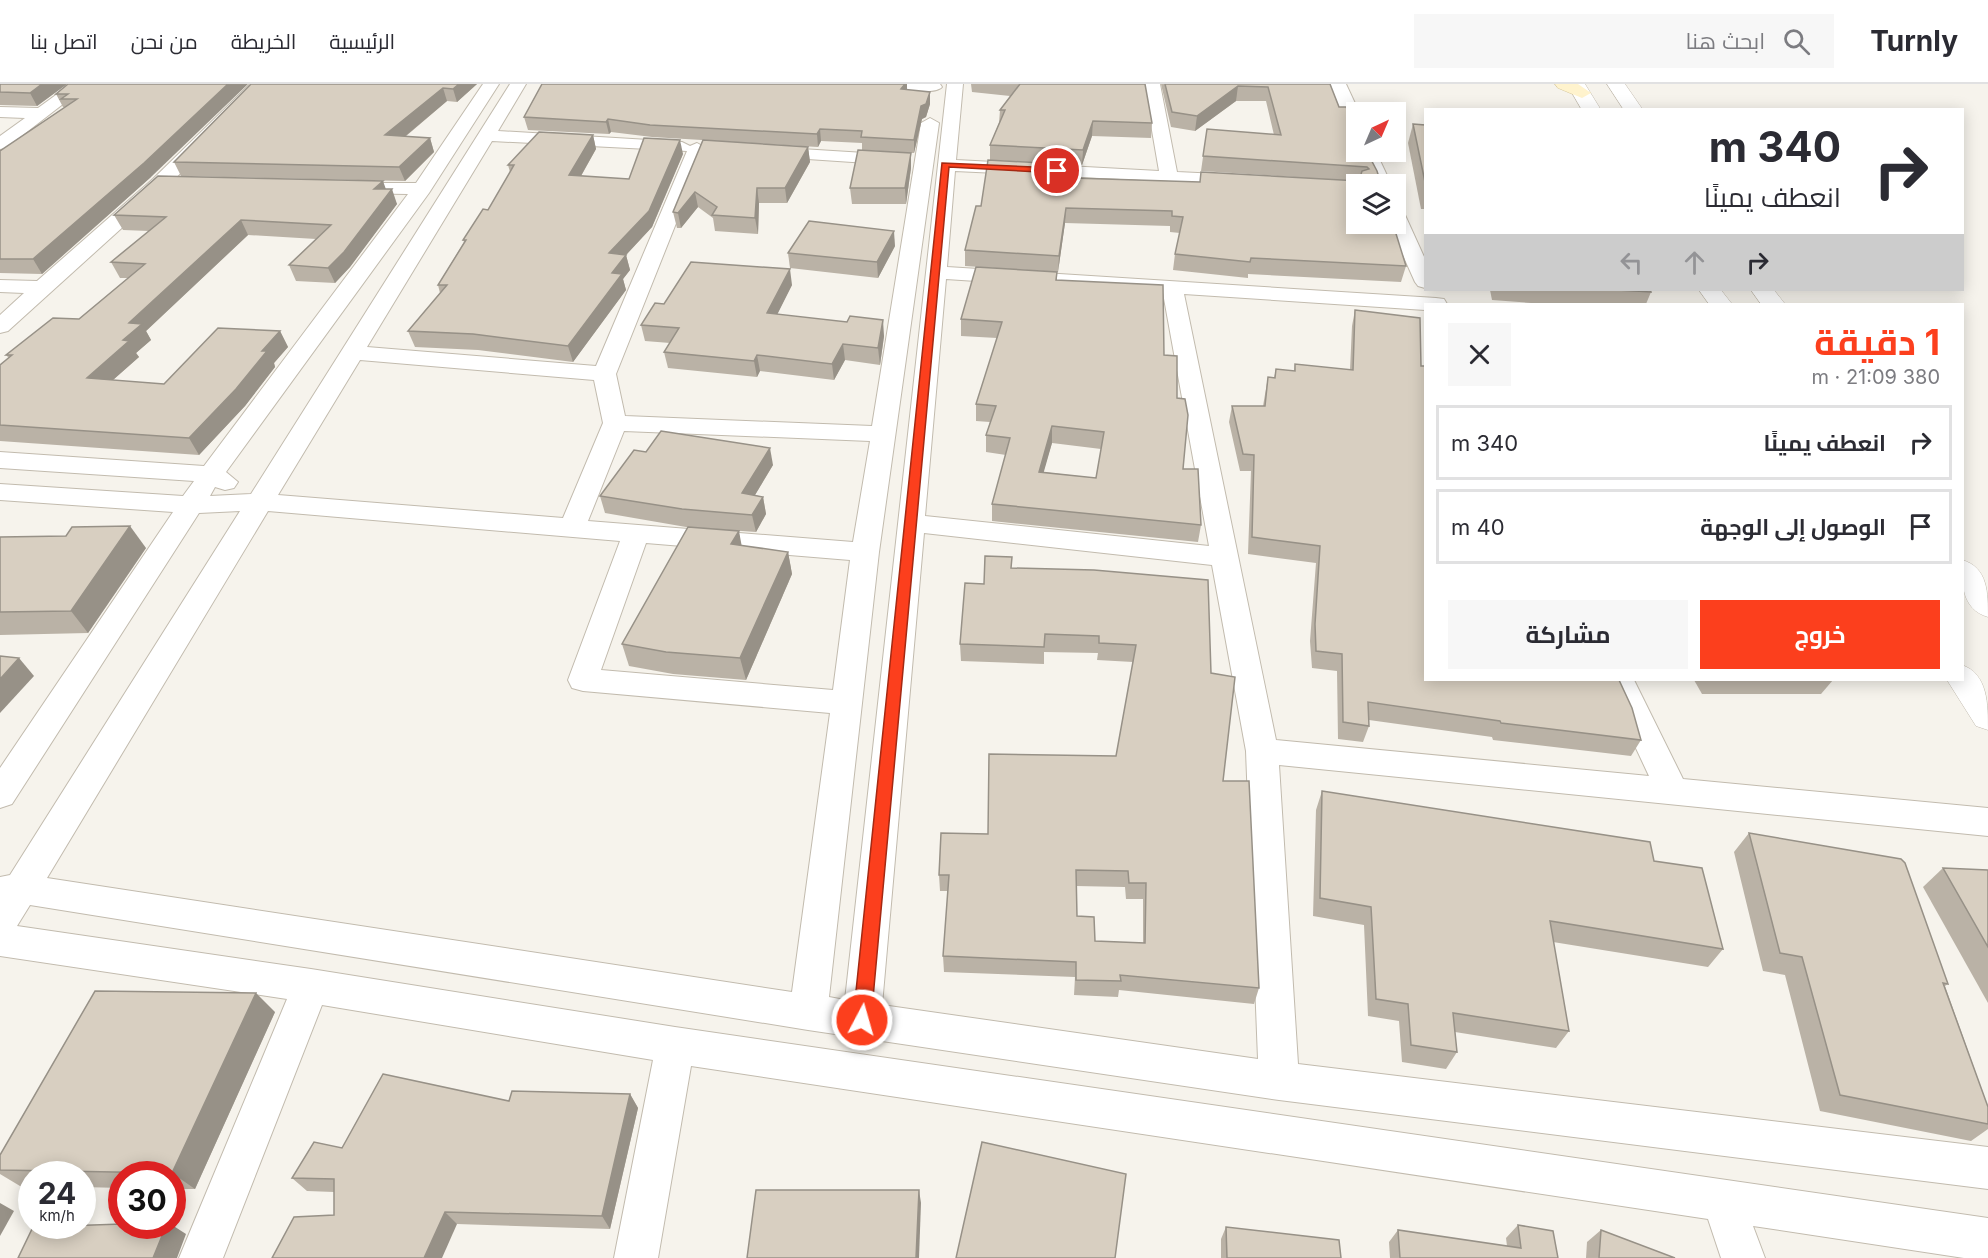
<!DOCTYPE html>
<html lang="ar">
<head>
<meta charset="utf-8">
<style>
  :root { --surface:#fff; --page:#f7f7f7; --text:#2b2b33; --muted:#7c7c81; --line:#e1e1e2; --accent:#fc3f1d }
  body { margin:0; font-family:Inter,Cairo,sans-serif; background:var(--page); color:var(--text); direction:rtl; height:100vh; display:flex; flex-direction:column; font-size:22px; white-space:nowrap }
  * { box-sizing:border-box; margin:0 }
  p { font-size:20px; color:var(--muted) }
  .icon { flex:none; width:33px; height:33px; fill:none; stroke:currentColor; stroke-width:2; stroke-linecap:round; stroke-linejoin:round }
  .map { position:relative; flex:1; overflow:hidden; direction:ltr }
  .drawer { position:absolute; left:1424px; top:219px; width:540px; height:378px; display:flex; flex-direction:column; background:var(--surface); border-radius:0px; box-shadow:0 3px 15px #0003; direction:rtl }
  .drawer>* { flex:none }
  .banner { position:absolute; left:1424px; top:24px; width:540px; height:183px; border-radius:0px; box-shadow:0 3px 15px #0003; direction:rtl; background:#fff; color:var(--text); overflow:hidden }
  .needle { width:39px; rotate:44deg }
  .fabs { position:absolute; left:1346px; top:18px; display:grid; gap:12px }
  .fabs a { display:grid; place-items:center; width:60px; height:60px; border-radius:0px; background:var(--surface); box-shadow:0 3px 15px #0003; font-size:30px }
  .speed { position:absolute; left:18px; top:1077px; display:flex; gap:12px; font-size:30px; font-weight:700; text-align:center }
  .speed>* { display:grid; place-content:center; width:78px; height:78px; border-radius:50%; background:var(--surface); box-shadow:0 3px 15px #0003; line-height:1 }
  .speed small { font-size:15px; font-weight:400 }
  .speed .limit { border:9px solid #d22; background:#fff; color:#111 }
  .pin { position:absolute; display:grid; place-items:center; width:51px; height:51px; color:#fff; margin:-26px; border:3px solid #fff; border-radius:50%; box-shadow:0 2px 6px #0007 }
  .me { position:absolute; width:66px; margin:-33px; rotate:6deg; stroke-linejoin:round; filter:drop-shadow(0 0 4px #0008) }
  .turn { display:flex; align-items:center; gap:21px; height:126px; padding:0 24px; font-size:27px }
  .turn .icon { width:78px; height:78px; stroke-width:2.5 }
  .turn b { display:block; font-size:42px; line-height:51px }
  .lanes { display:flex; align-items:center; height:57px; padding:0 24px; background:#0003; justify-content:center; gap:30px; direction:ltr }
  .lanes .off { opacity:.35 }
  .round { display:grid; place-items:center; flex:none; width:63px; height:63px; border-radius:0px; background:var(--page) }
  .overview { display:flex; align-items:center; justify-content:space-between; height:102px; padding:0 24px }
  h1 { font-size:36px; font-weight:700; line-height:45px; color:var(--accent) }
  .button { display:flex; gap:12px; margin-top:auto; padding:12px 24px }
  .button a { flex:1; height:69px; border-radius:0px; background:var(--accent); color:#fff; font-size:24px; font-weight:700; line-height:69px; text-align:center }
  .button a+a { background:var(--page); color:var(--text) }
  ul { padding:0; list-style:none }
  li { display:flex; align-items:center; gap:18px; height:75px; margin:0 12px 9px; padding:0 12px; border:3px solid var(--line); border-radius:0px }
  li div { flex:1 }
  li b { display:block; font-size:22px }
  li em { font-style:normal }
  header { display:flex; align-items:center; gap:36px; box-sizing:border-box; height:84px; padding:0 30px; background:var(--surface); border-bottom:2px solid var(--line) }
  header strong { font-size:28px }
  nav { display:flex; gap:33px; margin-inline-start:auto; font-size:21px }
  .search { width:420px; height:54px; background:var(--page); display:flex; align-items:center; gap:15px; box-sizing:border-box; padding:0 21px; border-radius:0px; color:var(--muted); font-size:22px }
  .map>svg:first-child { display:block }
</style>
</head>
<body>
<header>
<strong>Turnly</strong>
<div class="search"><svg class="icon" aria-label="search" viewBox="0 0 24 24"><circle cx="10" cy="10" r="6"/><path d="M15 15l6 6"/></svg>ابحث هنا</div>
<nav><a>الرئيسية</a><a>الخريطة</a><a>من نحن</a><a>اتصل بنا</a></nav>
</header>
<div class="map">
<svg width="1988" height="1174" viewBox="0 0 1988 1174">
  <rect width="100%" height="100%" fill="#f6f3ec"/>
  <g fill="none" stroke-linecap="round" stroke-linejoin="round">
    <g stroke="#c2bbae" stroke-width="2">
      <g id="minor">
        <polygon points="71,0 89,0 6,64 0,65 0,52 25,34 0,33 0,23 38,24"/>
        <polygon points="250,0 267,0 167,103 8,247 0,249 0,231 24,209 0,208 0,196 37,197 153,95"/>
        <path d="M483,0H499L429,109L226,388L238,398L234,404L225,406L215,403L210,412L251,410L510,0H526L498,47L682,58L690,62L697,59L706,64L616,290L625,332L872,342L921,39L930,34L939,39L879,468L829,913L845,916L947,0H963L956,76L1159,87L1144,0H1160L1177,88L1239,91L1246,93L1248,97L1246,101L955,87L947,183L1436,214L1444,215L1447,220H1425V226L1184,210L1276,656L1649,692L1604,596H1634L1683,695L1988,724V752L1279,681L1298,980L1988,1063V1105L1279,1016L808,946L30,821L17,842L311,885L675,943L1988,1134V1174H1964L1753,1142L1765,1174H1721L1708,1135L691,982L658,1174H614L653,976L322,921L223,1174H179L287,915L0,872V793L10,791L240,427L199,429L12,720L0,724V684L173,428L0,416V400L183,412L194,397L0,384V368L204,382L408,110L346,109L337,103L339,99H416ZM492,57L687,67L596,282L367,263ZM946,195L1163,209L1209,462L925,432ZM360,276L594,296L603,339L563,434L278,411ZM624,347L870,357L853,458L588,437ZM268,427L620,457L568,596L572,604L583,607L830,629L792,908L47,794ZM924,449L1212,481L1246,667L1258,975L882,921ZM646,459L850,476L833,606L601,586Z"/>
        <path d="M878,0H940L942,3C936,11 884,8 878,0Z"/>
        <polygon points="1330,0 1346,0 1359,28 1356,28 1356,47 1347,42"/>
        <polygon points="769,63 897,71 906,76 897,81 763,72 760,68"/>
        <polygon points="1358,68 1376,68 1391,100 1373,100"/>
        <polygon points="1395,125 1405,131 1425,175 1425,204 1418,202 1415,198 1389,140 1395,140"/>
      </g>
    </g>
    <g stroke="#c2bbae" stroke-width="1">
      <g id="tertiary">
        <polygon points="1567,0 1585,0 1601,26 1582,26"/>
        <polygon points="1607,0 1625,0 1643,26 1624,26"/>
        <polygon points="1699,206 1721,206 1732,220 1709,220"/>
        <polygon points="1751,206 1774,206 1785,220 1761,220"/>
        <path d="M1962,476C1988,483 1988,509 1988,533C1961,525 1962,499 1962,476Z"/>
        <path d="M1962,581C1988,590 1988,620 1988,646L1976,642L1947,596H1962Z"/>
      </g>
    </g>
    <g stroke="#d6c79b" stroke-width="1">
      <polygon id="secondary" points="1555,0 1578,0 1591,9 1582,14 1558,4"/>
    </g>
    <use href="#minor" fill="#fff" fill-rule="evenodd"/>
    <use href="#tertiary" fill="#fff" fill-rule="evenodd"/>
    <use href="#secondary" fill="#fff3cd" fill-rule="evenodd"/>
  </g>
  <g fill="#bab2a6" fill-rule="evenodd">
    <polygon points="0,0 67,0 37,22 0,21"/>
    <polygon points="68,0 151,93 42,190 0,189 0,67 65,23 63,23 56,10"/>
    <polygon points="251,0 477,0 457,18 447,17 405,53 430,54 434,68 405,97 181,92 174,78"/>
    <polygon points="542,0 907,0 907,5 930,20 926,33 922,35 914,69 862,66 862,59 821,57 818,63 652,53 611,48 609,50 528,46 524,33"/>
    <polygon points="971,0 1145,0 1152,39 1151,54 1092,52 1082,81 990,76 990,61 999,39 1000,26 1010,12 972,8"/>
    <polygon points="1161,0 1330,0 1356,68 1367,68 1406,182 1401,198 1248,190 1248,194 1173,186 1175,170 1180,149 1170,148 1170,142 1065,139 1058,188 965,182 965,166 981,122 1077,94 1200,98 1294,93 1201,87 1207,45 1274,51 1266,17 1236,17 1195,47 1171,43"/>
    <polygon points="1413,40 1425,41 1425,125 1421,125 1408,59"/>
    <polygon points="593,51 596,65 581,92 629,95 683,70 652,143 626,171 630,186 623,195 626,206 573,278 478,266 415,263 408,247 440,209 438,201 464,158 463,156 488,126 510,88 508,81"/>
    <polygon points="703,56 808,63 810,78 787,119 759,119 758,150 715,147 713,134 698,123 681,144 677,144 673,128"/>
    <polygon points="911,69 911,84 906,120 852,120 850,104"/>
    <polygon points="386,105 397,120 350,183 335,199 296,197 289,181 316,155 248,151 146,247 151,256 136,269 139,273 113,296 164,300 280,247 288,263 274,279 275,283 245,322 199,371 0,357 0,281 9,274 6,271 79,235 128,194 120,194 111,178 149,147 123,146 114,131"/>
    <polygon points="895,162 878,194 790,184 788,169"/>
    <path d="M1057,188V196L1164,271L1177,314L1183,385L1201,441L1198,458L992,437V420L1006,371L986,368V351L990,338L976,337V320L997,254L961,252V235ZM1052,359L1101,365L1096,394L1043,388Z"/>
    <polygon points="792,201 777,230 884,252 880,281 845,276 834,296 760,287 757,293 668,284 664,268 670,259 645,257 641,241 664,220"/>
    <polygon points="1490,206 1650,206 1651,208 1646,220 1545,220 1492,216"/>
    <polygon points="1355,226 1421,282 1641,656 1631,672 1493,656 1492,653 1369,636 1369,642 1363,658 1338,655 1337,587 1312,584 1310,557 1316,479 1248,470 1251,387 1240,387 1229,338 1232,322 1263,322 1268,293 1274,294 1276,285 1294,287 1295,280 1350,286 1352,242"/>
    <polygon points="646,368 773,381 755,411 763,413 766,430 756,448 686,443 605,429 600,412"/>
    <polygon points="0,453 146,464 88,549 0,551"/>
    <polygon points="742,462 788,468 792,490 746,596 673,590 629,582 622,560"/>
    <path d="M1012,484L1211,589L1223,697L1259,904L1254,920L1119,906L1118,913L1074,911L1075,893L944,888L943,872L948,807H940L939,791L988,750L1116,672L1133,578L1097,576L1098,569L1044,568V580L961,577L960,560L984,500ZM1076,802L1125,803L1126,815H1143V859L1095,857L1077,832Z"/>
    <polygon points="1694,596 1833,596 1821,610 1702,610"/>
    <polygon points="1322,707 1654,777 1723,865 1708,883 1553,858 1569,947 1556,964 1455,948 1457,968 1446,985 1402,978 1399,937 1368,932 1364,841 1313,832 1316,726"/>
    <polygon points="1749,749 1948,900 1945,902 1988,1023 1988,1045 1971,1057 1820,1027 1785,891 1763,887 1734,768"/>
    <polygon points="1943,784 1988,786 1988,919 1923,803"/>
    <polygon points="275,928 195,1105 172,1105 172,1090 122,1090 122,1104 82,1103 82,1090 32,1090 32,1103 20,1102 0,1090 0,1071"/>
    <polygon points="630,1010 638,1024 610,1145 457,1140 334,1131 334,1108 307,1107 292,1094 342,1064 509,1017"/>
    <polygon points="1518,1141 1558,1174 1390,1174 1389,1158 1398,1146 1507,1162 1506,1154"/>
    <polygon points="1226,1143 1341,1174 1221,1174 1221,1155"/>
    <polygon points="1601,1146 1675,1174 1586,1174 1587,1158"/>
  </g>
  <g fill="#979187">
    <polygon points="42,0 67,0 37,22 30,9"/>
    <polygon points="228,0 248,0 151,93 42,190 33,175"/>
    <polygon points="459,0 477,0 457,18 453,5"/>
    <polygon points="905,0 907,0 907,10 901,5"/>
    <polygon points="1238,2 1236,17 1195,47 1197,32"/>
    <polygon points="443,4 447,17 390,65 385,51"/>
    <polygon points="930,8 930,20 926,33 922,35 914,69 914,56 921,22"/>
    <polygon points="608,35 611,48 609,50 606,38"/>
    <polygon points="1093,37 1092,52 1082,81 1083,66"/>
    <polygon points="820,45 821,57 818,63 817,50"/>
    <polygon points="593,51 596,65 573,106 569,91"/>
    <polygon points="430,54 434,68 405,97 399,83"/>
    <polygon points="680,56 683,70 652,143 613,185 609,169"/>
    <polygon points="808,63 810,78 787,119 785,104"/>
    <polygon points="911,69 911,84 906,120 905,104"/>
    <polygon points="1077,81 1077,96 1073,94"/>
    <polygon points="383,97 388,111 392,105 397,120 350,183 335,199 328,184 374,105"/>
    <polygon points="757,104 759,119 758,150 755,134"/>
    <polygon points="695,108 698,123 681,144 678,129"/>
    <polygon points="1066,124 1065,139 1058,188 1059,172"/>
    <polygon points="241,136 248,151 146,247 151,256 136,269 139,273 97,310 87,294 123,256 129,239"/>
    <polygon points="894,147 895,162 878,194 877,178"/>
    <polygon points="626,171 630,186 623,195 626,206 573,278 568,262 612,189"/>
    <polygon points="790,185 792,201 770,245 767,229"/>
    <polygon points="883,236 884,252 880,281 878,264"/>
    <polygon points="280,247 288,263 274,279 275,283 245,322 199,371 189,354 262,267"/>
    <polygon points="843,260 845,276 834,296 832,280"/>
    <polygon points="757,271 760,287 757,293 754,277"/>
    <polygon points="1052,342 1052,359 1039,405 1039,388"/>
    <polygon points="770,364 773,381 746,426 742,409"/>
    <polygon points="763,413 766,430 756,448 752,431"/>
    <polygon points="130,442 146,464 88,549 71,527"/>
    <polygon points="739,447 743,469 731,460"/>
    <polygon points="788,468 792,490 746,596 740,574"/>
    <polygon points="19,574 34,592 0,629 0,595"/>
    <polygon points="256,909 275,928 195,1105 172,1089"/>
    <polygon points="630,1010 638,1024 610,1145 602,1132"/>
    <polygon points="919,1106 921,1119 919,1174 916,1174"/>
    <polygon points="0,1119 14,1127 0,1152"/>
    <polygon points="445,1128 457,1140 442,1174 424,1174"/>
    <polygon points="172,1141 186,1150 177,1174 153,1174 166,1142"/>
  </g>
  <g fill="#d8cfc1" stroke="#979187" stroke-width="1.5" fill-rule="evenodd">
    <polygon points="0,0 42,0 30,9 0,8"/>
    <polygon points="68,0 228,0 144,79 33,175 0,175 0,67 77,15 61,15 68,10 56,10"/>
    <polygon points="251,0 459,0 453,5 443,4 385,51 430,54 399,83 174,78"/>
    <polygon points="542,0 905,0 901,5 930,8 926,20 921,22 914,56 861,53 862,47 820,45 817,50 650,41 608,35 606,38 524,33"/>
    <polygon points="1020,0 1145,0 1152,39 1093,37 1083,66 990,61 1005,26 1000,26"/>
    <polygon points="1165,0 1330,0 1339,23 1346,23 1349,29 1356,33 1356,68 1367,68 1377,87 1381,100 1356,100 1356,140 1393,140 1406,182 1251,174 1250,178 1175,170 1183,133 1172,132 1172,127 1066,124 1059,172 965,166 976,122 981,122 988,76 1077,81 1073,94 1200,98 1201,88 1359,97 1362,87 1369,85 1367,83 1203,72 1207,45 1281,51 1268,3 1238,2 1197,32 1172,28"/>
    <polygon points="1413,40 1425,41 1425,98"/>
    <polygon points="539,48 593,51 569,91 629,95 644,54 680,56 649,127 609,169 626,171 612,189 622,190 568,262 473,250 408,247 447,201 438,201 466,156 463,156 483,125 488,126 514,81 508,81"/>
    <polygon points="703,56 808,63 785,104 757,104 755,134 712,131 717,123 695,108 678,129 673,128"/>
    <polygon points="858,66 911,69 905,104 850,104"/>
    <polygon points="158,92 383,97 374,105 392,105 344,168 328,184 289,181 331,141 241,136 129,239 142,240 123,256 129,257 87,294 164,300 218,244 280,247 262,267 267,267 236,305 189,354 0,341 0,281 12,271 6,271 53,234 79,235 145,180 111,178 166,133 114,131"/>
    <polygon points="809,137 894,147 877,178 788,169"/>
    <polygon points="691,178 790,185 767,229 847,238 850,232 883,236 878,264 843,260 832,280 757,271 754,277 664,268 679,244 641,241 655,219 664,220"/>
    <path d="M976,183L1057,188L1056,196L1163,201L1164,271L1177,272V314L1185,315L1188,331L1183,385H1198L1201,441L992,420L1010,354L986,351L996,322L976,320L1002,238L961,235ZM1052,342L1104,348L1096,394L1039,388Z"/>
    <polygon points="1617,206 1650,206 1651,208"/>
    <polygon points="1355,226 1420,234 1421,282 1425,282 1425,596 1619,596 1632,624 1641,656 1501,639 1500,637 1368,618 1369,642 1343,638 1342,570 1316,567 1315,540 1320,462 1252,453 1254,371 1243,370 1232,322 1265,322 1268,293 1275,294 1276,285 1295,287 1295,280 1353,286"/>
    <polygon points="661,347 770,364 742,409 763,413 752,431 682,425 600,412 634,366 646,368"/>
    <polygon points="130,442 71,527 0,528 0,453 66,452 72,443"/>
    <polygon points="688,443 739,447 731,460 788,468 740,574 666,568 622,560"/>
    <path d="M985,472L1012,473L1011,484L1094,486L1208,496L1211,589L1235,593L1223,697H1249L1259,904L1120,891L1121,897L1076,896V878L943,872L949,791H939L941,749L988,750L989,670L1116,672L1136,561L1099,559V552L1045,550L1044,563L960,560L965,499L984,500ZM1076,786L1128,787L1129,799H1146L1145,859L1095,857L1094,833L1077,832Z"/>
    <polygon points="0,572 19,574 0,595"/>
    <polygon points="1322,707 1650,758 1654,777 1702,784 1723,865 1550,837 1569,947 1453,929 1457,968 1411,961 1408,920 1376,915 1371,823 1320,814"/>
    <polygon points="1749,749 1901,775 1905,779 1948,900 1943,899 1988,1023 1988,1040 1840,1011 1802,873 1780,869"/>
    <polygon points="1943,784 1988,786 1988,863"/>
    <polygon points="95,907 256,909 172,1089 0,1086 0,1071"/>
    <polygon points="383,990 509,1017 512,1007 630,1010 602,1132 445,1128 424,1174 272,1174 294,1133 334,1131 334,1095 292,1094 314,1058 342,1064"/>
    <polygon points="982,1058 1126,1090 1115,1174 956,1174"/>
    <polygon points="756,1106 919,1106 916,1174 747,1174"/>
    <polygon points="122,1140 122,1142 166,1142 153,1174 18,1174 33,1143"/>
    <polygon points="1518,1141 1553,1147 1558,1174 1400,1174 1398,1146 1521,1164"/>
    <polygon points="1226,1143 1339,1156 1341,1174 1227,1174"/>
    <polygon points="1601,1146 1675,1174 1599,1174"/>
  </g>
  <polygon fill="#fc3f1d" stroke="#a42913" stroke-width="1.5" points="942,79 1057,84 1061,87 1057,89 949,83 871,936 868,942 862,944 856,942 853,936"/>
</svg>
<div class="fabs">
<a><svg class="needle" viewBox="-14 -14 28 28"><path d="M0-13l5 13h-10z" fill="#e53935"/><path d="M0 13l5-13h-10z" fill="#7c7c81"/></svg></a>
<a><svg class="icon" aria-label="layers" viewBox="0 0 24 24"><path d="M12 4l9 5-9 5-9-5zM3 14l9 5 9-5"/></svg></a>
</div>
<div class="speed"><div>24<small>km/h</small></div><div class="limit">30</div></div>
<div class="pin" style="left:1057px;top:87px;background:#d93025"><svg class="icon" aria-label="arrive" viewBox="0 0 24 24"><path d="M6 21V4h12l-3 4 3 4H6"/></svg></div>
<svg class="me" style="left:862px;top:936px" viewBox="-20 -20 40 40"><circle r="17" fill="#fc3f1d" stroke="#fff" stroke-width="3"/><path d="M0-11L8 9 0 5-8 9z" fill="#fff"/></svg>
<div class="banner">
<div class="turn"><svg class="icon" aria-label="right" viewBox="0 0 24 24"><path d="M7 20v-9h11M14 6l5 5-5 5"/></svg><div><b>340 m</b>انعطف يمينًا</div></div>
<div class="lanes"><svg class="icon off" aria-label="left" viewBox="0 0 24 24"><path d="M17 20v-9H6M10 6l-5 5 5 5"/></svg><svg class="icon off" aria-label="ahead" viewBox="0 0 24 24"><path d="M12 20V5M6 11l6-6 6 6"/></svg><svg class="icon" aria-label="right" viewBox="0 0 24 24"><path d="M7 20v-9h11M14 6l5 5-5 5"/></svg></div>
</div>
<section class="drawer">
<div class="overview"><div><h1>1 دقيقة</h1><p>380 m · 21:09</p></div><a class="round"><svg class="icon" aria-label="close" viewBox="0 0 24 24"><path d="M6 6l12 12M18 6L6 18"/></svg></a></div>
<ul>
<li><svg class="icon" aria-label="right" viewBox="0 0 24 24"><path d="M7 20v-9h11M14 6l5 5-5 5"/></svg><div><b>انعطف يمينًا</b></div><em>340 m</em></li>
<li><svg class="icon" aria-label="arrive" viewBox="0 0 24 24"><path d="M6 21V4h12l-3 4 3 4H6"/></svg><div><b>الوصول إلى الوجهة</b></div><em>40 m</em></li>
</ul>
<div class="button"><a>خروج</a><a>مشاركة</a></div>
</section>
</div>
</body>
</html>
